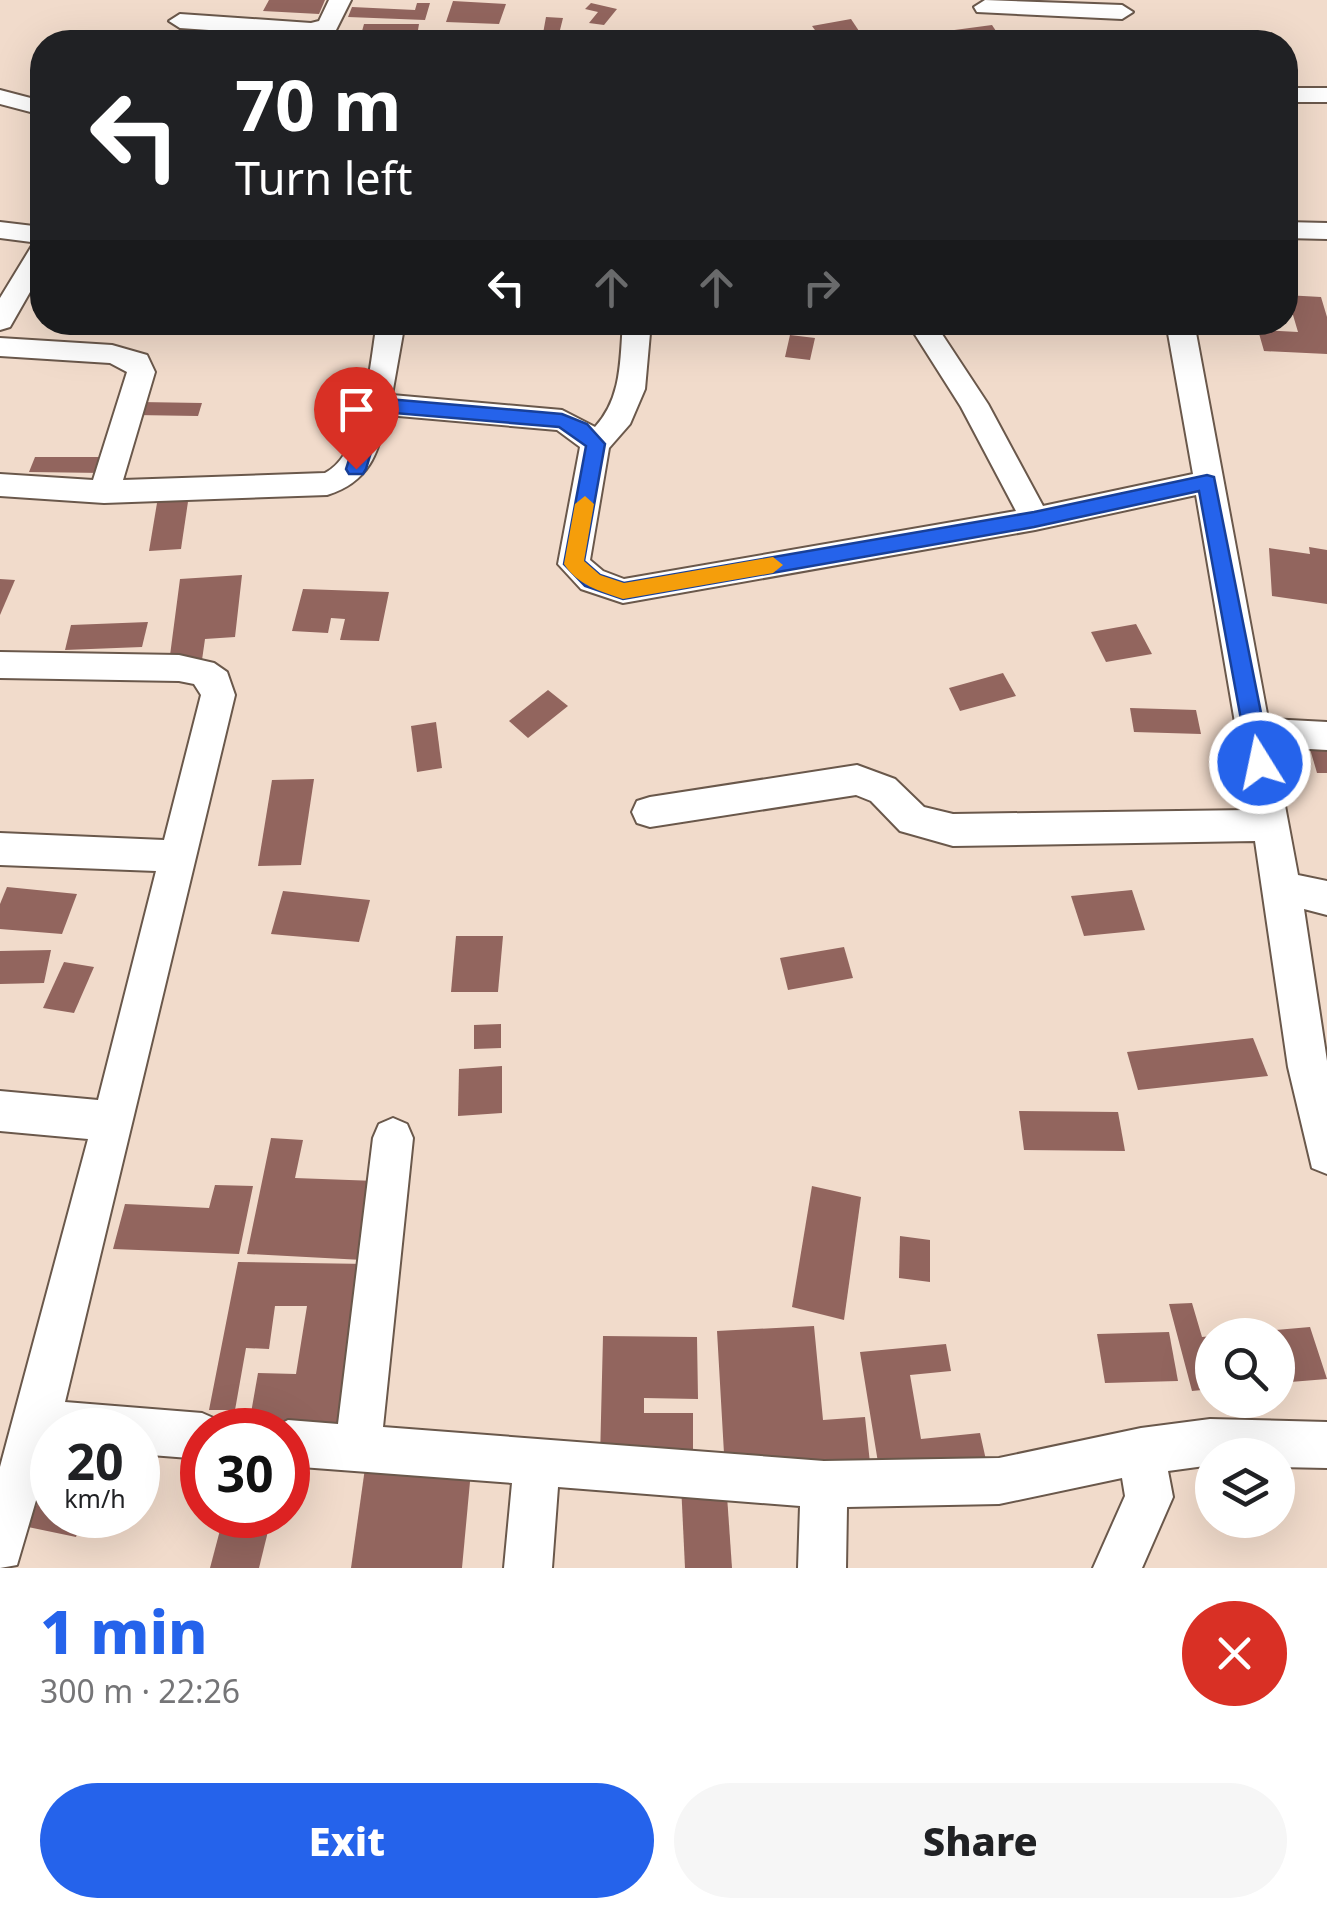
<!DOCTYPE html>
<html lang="en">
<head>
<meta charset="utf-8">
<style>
  :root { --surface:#fff; --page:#f6f6f6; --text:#202124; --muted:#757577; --accent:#2563eb }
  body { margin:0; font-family:"Noto Sans",sans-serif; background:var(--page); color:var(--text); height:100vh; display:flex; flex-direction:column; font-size:38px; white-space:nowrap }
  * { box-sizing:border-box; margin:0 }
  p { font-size:32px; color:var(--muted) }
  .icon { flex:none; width:55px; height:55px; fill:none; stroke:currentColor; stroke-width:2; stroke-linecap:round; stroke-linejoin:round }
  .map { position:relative; height:1568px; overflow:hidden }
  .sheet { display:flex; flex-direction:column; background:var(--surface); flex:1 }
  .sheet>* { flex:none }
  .banner { position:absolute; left:30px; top:30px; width:1268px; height:305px; border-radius:40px; box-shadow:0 10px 40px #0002; background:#202124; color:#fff; overflow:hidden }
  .buttons { position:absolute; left:1195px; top:1318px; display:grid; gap:20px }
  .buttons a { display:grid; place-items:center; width:100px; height:100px; border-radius:50%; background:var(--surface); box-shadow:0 10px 40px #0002; font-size:50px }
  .speed { position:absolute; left:30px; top:1408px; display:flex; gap:20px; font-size:50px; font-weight:700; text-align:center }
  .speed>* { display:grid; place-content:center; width:130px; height:130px; border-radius:50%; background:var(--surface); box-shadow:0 10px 40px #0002; line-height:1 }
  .speed small { font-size:25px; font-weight:400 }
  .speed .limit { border:15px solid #d22; background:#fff; color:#111 }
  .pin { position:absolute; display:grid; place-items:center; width:85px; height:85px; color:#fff; margin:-102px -42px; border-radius:50% 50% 50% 0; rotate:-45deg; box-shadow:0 0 10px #0007 }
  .pin .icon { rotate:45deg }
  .me { position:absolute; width:110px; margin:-55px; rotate:350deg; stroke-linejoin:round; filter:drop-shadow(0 0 8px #0008) }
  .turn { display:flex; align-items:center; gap:35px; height:210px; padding:0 40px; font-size:45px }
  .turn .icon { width:130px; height:130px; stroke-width:2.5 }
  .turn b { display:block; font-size:70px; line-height:85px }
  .lanes { display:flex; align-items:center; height:95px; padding:0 40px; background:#0003; justify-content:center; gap:50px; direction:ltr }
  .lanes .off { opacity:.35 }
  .round { display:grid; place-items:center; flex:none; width:105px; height:105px; border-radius:52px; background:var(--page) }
  .overview { display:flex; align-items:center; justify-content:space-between; height:170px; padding:0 40px }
  h1 { font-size:60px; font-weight:800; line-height:75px; color:var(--accent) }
  .button { display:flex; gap:20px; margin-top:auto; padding:20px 40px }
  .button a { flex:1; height:115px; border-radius:60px; background:var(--accent); color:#fff; font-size:40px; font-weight:800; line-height:115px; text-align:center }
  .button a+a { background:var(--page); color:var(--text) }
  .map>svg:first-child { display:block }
</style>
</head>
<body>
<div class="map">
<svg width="1327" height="1568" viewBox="0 0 1327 1568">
  <rect width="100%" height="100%" fill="#f1dbcb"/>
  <g fill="#92655e">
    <polygon points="269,0 325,0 319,14 263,11"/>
    <polygon points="453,1 506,4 499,24 446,22"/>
    <polygon points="417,3 430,3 425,20 348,17 352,7 415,10"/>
    <polygon points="591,3 617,9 604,25 589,23 598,12 585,9"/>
    <polygon points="546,17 563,18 560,30 580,31 579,40 542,39"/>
    <polygon points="851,19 859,31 820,37 812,26"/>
    <polygon points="364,24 419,24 416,42 359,42"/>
    <polygon points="992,25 1000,37 954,42 947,31"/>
    <polygon points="1285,295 1321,297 1327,317 1327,354 1264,351 1258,330 1298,332 1293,315 1285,314"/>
    <polygon points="790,335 815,338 810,360 785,357"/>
    <polygon points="140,402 202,403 198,416 135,415"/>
    <polygon points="35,457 108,457 103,473 29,472"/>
    <polygon points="189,495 181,549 149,551 158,497"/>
    <polygon points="1309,547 1327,550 1327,604 1272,596 1269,548 1310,554"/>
    <polygon points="242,575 235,637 205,639 202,660 169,663 180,579"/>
    <polygon points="0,579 15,580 0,615"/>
    <polygon points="303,589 389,592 379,641 340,640 345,619 331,618 328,633 292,631"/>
    <polygon points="148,622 142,647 65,650 71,625"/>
    <polygon points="1136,624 1152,654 1106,662 1091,632"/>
    <polygon points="1003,673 1016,696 960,711 949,688"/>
    <polygon points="548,690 568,706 528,738 509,721"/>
    <polygon points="1130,708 1196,710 1201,734 1134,732"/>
    <polygon points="436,722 442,768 417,772 411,726"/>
    <polygon points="1310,749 1327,749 1327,773 1317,773"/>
    <polygon points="314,779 301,865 258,866 272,780"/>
    <polygon points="7,887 77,894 62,934 0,929 0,904"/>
    <polygon points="1132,890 1145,930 1084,936 1071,896"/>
    <polygon points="283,891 370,900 359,942 271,934"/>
    <polygon points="456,936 503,936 498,992 451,992"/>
    <polygon points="844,947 853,978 788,990 780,958"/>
    <polygon points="51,950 44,983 0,984 0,951"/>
    <polygon points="64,962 94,967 74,1013 43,1008"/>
    <polygon points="501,1024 501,1048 474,1049 474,1025"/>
    <polygon points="1253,1038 1268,1076 1138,1090 1127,1052"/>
    <polygon points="502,1066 502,1113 458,1116 459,1069"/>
    <polygon points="1019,1111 1118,1112 1125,1151 1024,1150"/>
    <polygon points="271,1138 303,1140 295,1178 376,1181 363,1260 247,1254"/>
    <polygon points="215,1185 253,1186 239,1254 113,1249 125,1204 209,1208"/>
    <polygon points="812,1186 861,1197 844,1320 792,1307"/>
    <polygon points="900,1236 930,1240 930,1282 899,1278"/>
    <polygon points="238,1262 369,1264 345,1439 288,1438 288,1430 248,1430 258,1373 296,1374 307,1306 275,1306 269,1349 246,1348 235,1410 209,1410"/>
    <polygon points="1192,1303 1202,1337 1212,1336 1212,1389 1192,1391 1169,1304"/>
    <polygon points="814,1326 823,1420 865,1417 870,1463 725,1471 717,1331"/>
    <polygon points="1310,1327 1327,1379 1278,1383 1278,1335 1252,1332"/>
    <polygon points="1169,1332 1178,1381 1105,1383 1097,1334"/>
    <polygon points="603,1336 697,1337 698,1399 644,1398 644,1413 693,1413 693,1460 600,1459"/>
    <polygon points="946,1344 951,1371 910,1375 921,1439 980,1433 988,1469 881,1481 860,1352"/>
    <polygon points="52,1465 52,1515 84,1515 76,1537 28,1527"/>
    <polygon points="365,1468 471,1471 462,1568 351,1568"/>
    <polygon points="726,1481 732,1568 685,1568 681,1484"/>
    <polygon points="224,1515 272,1515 259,1568 210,1568"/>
  </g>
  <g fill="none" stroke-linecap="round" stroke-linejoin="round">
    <g stroke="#6a584b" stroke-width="4">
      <g id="minor">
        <polygon points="329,0 351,0 336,30 313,37 180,28 169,21 180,14 311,23 319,21"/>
        <polygon points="985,0 1122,5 1133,12 1122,19 977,12 974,7"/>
        <rect x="1285" y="88" width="42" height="14"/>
        <polygon points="0,90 42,101 42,115 0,104"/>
        <polygon points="0,222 42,227 42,271 10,327 0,330 0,298 33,244 39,243 0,238"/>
        <polygon points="1285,222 1327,223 1327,239 1285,238"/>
        <path d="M377,322H405L392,395L562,410L595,427C622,398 620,360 623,322H651L645,389L630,424L609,448L590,560L603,571L624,579L1016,511L961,407L907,322H934L988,404L1043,506L1193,474L1166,322H1194L1268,719L1327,722V750L1274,747L1298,875L1327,881V915L1304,909L1327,1061V1174L1312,1168L1288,1067L1255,841L953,846L900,831L871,801L856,795L650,827L637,823L632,812L637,801L650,797L857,765L895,779L924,807L953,814L1250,810L1196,495L1035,530L623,603L581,589L558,564L580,447L557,430L387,415C378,454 369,482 327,495L104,503L0,496V474L93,480L127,372L110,363L0,356V338L112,345L147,355L155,372L123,480L325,473C364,454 370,363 377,322Z"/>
        <polygon points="0,652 179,655 214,663 227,672 235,695 65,1402 202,1413 218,1420 223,1430 202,1430 202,1459 138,1454 138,1430 52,1430 52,1446 17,1565 0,1568 0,1467 88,1139 0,1131 0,1091 98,1100 156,871 0,865 0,833 164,840 201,695 194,684 179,681 0,678"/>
        <polygon points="393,1118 407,1124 413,1138 383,1427 824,1461 999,1458 1141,1428 1210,1419 1327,1422 1327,1468 1278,1467 1278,1455 1212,1455 1212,1465 1168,1471 1173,1497 1142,1568 1093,1568 1125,1496 1122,1478 999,1504 847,1507 846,1568 798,1568 800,1506 558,1487 552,1568 504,1568 512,1483 288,1466 288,1430 270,1430 288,1420 338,1424 373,1138 379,1124"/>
      </g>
    </g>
    <use href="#minor" fill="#fff" fill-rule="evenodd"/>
  </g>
  <polygon fill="#2563eb" stroke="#184099" stroke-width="2.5" points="376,398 562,414 587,424 605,444 584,561 600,575 624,583 1034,512 1207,475 1214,477 1271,763 1260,772 1249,763 1199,491 1034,527 623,599 585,586 564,564 586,446 559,427 383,412 366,469 363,474 349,474 346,469 367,404"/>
  <path fill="#f59e0b" d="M585,496L594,504L584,561L600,575L624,583L773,557L783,565L773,573L623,599C599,591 578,585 564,564L575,504Z"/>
</svg>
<div class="buttons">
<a><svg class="icon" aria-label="search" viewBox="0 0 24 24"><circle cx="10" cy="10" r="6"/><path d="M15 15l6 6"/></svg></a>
<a><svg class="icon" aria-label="layers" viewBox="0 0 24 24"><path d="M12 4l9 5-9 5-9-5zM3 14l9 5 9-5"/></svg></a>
</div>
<div class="speed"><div>20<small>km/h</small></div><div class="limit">30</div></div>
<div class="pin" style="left:356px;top:469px;background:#d93025"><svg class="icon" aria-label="arrive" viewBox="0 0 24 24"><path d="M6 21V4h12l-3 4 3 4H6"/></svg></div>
<svg class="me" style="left:1260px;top:763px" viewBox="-20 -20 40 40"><circle r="17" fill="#2563eb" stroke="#fff" stroke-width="3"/><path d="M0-11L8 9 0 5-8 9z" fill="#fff"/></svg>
<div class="banner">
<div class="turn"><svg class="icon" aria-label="left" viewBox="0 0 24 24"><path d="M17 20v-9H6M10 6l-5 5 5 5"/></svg><div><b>70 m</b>Turn left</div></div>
<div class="lanes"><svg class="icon" aria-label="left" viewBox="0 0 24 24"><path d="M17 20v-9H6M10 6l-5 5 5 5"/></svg><svg class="icon off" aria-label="ahead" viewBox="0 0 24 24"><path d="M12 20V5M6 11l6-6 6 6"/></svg><svg class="icon off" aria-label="ahead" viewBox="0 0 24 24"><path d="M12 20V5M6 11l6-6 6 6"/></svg><svg class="icon off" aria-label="right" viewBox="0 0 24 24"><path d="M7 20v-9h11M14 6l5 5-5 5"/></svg></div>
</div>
</div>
<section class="sheet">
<div class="overview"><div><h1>1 min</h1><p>300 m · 22:26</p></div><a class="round" style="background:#d93025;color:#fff"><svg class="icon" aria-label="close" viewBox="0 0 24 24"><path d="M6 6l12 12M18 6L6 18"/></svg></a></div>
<div class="button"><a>Exit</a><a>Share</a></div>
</section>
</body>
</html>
